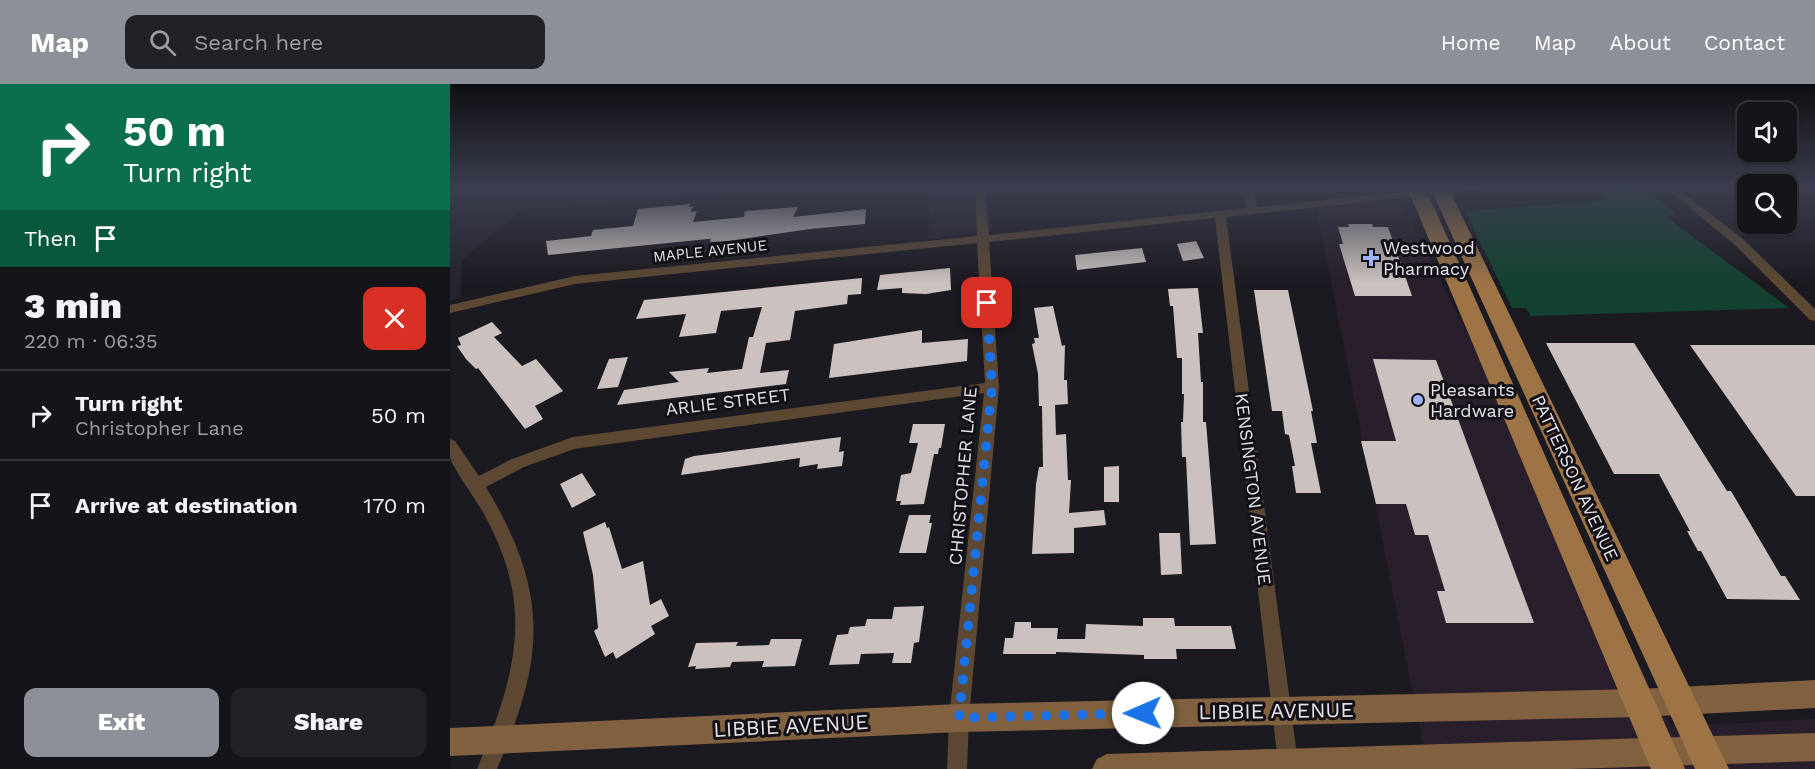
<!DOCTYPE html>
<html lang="en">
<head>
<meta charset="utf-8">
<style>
  :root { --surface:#151419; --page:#222126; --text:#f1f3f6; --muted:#9d9ea2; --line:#343338; --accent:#8c9099 }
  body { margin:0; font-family:"Work Sans",sans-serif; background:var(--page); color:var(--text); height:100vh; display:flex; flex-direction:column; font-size:22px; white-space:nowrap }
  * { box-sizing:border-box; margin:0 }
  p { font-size:20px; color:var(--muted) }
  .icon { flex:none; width:33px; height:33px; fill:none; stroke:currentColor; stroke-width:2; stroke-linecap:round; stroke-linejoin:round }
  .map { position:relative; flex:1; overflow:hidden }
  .sheet { display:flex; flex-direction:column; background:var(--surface); width:450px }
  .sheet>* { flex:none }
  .banner { background:#0b6e4f; color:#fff; overflow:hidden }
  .tools { position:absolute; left:1287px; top:18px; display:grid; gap:12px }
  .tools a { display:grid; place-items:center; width:60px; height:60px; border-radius:12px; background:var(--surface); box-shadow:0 2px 4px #0004,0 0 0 2px var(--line); font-size:30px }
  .pin { position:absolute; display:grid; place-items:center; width:51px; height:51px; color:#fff; margin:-26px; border-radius:12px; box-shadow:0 3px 9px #0006 }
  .me { position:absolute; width:66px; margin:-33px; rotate:269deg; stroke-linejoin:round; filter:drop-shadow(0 0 4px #0008) }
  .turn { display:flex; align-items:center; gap:21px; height:126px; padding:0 24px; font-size:27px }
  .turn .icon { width:78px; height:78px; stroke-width:2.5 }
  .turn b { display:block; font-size:42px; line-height:51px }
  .then { display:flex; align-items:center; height:57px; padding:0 24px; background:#0003; gap:12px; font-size:22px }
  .round { display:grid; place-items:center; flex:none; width:63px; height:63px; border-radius:12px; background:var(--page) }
  .overview { display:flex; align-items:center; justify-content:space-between; height:102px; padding:0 24px }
  h1 { font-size:36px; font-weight:800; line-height:45px }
  .button { display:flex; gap:12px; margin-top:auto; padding:12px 24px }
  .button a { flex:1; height:69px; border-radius:12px; background:var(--accent); color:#fff; font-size:24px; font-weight:800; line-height:69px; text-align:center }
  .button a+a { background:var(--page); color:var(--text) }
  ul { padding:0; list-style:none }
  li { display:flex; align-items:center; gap:18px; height:90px; padding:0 24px; border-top:2px solid var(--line) }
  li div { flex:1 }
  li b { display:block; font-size:22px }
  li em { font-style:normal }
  header { display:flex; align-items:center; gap:36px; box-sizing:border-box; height:84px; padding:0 30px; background:var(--accent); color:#fff }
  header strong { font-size:28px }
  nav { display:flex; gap:33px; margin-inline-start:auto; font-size:21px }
  .search { width:420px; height:54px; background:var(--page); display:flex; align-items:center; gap:15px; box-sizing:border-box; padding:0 21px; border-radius:12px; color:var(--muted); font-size:22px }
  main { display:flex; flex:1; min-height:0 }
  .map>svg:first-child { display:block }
</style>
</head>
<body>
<header>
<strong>Map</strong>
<div class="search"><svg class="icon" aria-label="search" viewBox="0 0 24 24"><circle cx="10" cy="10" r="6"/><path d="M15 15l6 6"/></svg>Search here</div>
<nav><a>Home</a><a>Map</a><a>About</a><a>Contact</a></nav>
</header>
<main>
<section class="sheet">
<div class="banner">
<div class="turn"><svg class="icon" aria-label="right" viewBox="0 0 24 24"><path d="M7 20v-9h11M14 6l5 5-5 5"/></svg><div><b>50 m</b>Turn right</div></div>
<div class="then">Then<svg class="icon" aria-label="arrive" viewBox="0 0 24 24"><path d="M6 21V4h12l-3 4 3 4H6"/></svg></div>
</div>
<div class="overview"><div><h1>3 min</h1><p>220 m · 06:35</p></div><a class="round" style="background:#d93025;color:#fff"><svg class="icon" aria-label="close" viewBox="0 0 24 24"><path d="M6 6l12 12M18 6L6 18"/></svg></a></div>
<ul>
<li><svg class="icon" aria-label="right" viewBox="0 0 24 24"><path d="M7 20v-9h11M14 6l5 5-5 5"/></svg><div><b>Turn right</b><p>Christopher Lane</p></div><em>50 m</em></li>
<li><svg class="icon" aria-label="arrive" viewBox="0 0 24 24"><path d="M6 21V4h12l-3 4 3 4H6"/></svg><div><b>Arrive at destination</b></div><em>170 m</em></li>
</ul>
<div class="button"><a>Exit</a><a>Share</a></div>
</section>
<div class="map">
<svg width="1365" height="685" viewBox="0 0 1365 685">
  <rect width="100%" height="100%" fill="#1c1a21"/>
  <polygon fill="#291e2b" points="943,105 1221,643 1365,635 1365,685 978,685 866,122"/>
  <g fill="#26222e">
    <polygon points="0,103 333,103 72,126 12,176 10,214 0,216"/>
    <polygon points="480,103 540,103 542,147 478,155"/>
  </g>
  <path fill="#134230" d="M1179,104C1199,106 1212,118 1227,130L1216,133L1339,224L1081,232L1076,224H1062L1015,127L1157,116L1149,108Z"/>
  <g fill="#cbc1be">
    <polygon points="240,120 239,123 243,122 241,128 247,127 243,138 294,133 295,127 348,123 343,133 416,125 415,140 360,145 278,157 260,158 261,155 258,155 98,171 96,157 141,152 143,146 183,142 188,125"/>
    <polygon points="898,140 922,140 923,143 938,143 962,212 905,212 889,160 893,160 888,143 899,143"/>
    <polygon points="746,157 754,174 733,177 727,160"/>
    <polygon points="692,164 696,178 627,186 625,171"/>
    <polygon points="500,184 501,206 476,210 452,209 452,204 427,206 430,191"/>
    <polygon points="412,194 411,210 398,211 397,220 345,227 340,256 316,259 310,289 339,286 336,300 167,321 174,306 229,298 219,288 259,284 257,289 292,285 299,253 303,253 312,223 271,227 266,249 229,253 236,230 186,235 194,216"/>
    <polygon points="748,204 753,249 748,249 751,298 753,298 753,338 756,338 766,460 740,461 736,373 732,373 731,338 733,338 734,310 732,310 732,274 727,274 723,222 720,222 718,205"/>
    <polygon points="804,206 838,206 863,327 861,327 867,359 861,359 871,409 846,409 842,382 845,382 839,351 835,350 832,327 822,327"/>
    <polygon points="603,222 612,262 615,261 614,296 617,296 618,320 605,321 606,351 616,350 618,396 621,396 619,429 654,426 656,441 624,444 624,469 582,470 586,400 589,383 593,383 592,322 589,322 588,290 582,260 585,259 584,254 589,254 584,224"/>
    <polygon points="42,238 52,249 44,253 72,282 86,275 113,307 85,322 93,335 75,345 28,284 26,285 16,275 7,262 11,261 8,254"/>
    <polygon points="472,246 472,259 518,255 517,277 379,294 384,260"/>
    <polygon points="1096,259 1184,259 1277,407 1281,407 1331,492 1335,492 1350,516 1277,515 1251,467 1248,467 1237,447 1240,447 1209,390 1164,390"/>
    <polygon points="1240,261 1365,261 1365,412 1346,412"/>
    <polygon points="178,273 168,303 147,305 159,275"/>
    <polygon points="923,275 986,276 1084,539 996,539 987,507 995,507 978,451 965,451 956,420 926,420 911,357 946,357"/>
    <polygon points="463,340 495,340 491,364 489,364 488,370 484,370 474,420 450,421 451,417 446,417 451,391 461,389 468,359 459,359"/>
    <polygon points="391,353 389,368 394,367 392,382 367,385 368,380 349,383 350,374 231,391 235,375 244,372"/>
    <polygon points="669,382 669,418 654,418 654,383"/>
    <polygon points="132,389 146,411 122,424 110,400"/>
    <polygon points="459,431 481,431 479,439 482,439 476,469 449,469"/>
    <polygon points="155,438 157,444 159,443 172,485 193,477 200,521 211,515 219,532 201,542 205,550 166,575 163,568 155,573 144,547 148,544 143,491 133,448"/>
    <polygon points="709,449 730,449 732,490 711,491"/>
    <polygon points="474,522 469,558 464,559 461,579 442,579 444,569 411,570 409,580 379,581 387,551 398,550 400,543 415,542 417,535 442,535 444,523"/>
    <polygon points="693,534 724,534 725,542 781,542 786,565 726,565 727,575 694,575 694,571 606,568 606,570 553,570 555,554 563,554 565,538 581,538 581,544 608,544 607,555 635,555 636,540 693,542"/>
    <polygon points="321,555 352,555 345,582 312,583 314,577 282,578 280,583 245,585 246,582 238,583 246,559 288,558 286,562 319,561"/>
  </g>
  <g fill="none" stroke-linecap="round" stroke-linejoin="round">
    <g fill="#5c4833" fill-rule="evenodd">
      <path d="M525,103H535L539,151L796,124L793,103H803L807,123L999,103H1033L1028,106L776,133L848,679L846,685H830L828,679L765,134L539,158L549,303L519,634L517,685H497L499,634L534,309L124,365L74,383L36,403C100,510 95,573 47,685H27C65,593 86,525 35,432C28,418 3,385 0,373C0,368 0,360 0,355L5,357L29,392L62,375L123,353L535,299L527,159L125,200L0,229V221L125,192L527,152Z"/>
      <polygon points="1214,103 1226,103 1293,155 1365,225 1365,237 1360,236 1285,161"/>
    </g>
    <g fill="#81613f" fill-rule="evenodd">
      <polygon points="1365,596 1365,624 1190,633 509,648 0,672 0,644 509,620 1190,605"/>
      <polygon points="1365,649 1365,677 1120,685 642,685 647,675 657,670"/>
    </g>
    <g fill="#9e7447" fill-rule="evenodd">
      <polygon points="957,103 975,103 1235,685 1201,685"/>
      <polygon points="980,103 998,103 1279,685 1245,685"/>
    </g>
  </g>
  <linearGradient id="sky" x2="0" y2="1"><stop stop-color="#0f0e12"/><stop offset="0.52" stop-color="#3a3e4e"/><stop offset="1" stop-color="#3a3e4e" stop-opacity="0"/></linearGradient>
  <rect width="1365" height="199" fill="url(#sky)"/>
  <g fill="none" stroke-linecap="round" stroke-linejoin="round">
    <polyline stroke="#1a73e8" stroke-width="10" stroke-dasharray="0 18" points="537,219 542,303 509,634 693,629"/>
  </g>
  <g fill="#9eb4fd" stroke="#131117" stroke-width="2">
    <path d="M918 165h6v6h6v6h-6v6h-6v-6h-6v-6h6z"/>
    <circle cx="968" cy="316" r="6"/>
  </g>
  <g text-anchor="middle" stroke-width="6" stroke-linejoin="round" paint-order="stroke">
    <g font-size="15" fill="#e4e3e8" stroke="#131117">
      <text transform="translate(260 167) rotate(-6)" y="5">MAPLE AVENUE</text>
    </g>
    <g font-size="18" fill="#e4e3e8" stroke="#131117" text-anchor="start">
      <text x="933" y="170">Westwood<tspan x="933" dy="21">Pharmacy</tspan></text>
      <text x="980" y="312">Pleasants<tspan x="980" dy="21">Hardware</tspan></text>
    </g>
    <g font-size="18" fill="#e4e3e8" stroke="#131117">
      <text transform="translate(278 318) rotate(-7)" y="6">ARLIE STREET</text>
      <text transform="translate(513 392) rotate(-85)" y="6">CHRISTOPHER LANE</text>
      <text transform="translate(1125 394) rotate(65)" y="6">PATTERSON AVENUE</text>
      <text transform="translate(803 405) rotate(83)" y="6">KENSINGTON AVENUE</text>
    </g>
    <g font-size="21" fill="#e4e3e8" stroke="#131117">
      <text transform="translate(826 627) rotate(-1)" y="7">LIBBIE AVENUE</text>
      <text transform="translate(341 642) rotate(-3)" y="7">LIBBIE AVENUE</text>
    </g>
  </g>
</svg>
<div class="tools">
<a><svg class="icon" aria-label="sound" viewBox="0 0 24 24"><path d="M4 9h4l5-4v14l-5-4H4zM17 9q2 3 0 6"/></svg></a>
<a><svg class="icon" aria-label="search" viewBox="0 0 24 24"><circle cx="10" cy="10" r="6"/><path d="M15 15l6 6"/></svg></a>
</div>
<div class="pin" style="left:537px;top:219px;background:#d93025"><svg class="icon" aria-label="arrive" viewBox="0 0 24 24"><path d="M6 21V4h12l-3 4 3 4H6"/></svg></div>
<svg class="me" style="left:693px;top:629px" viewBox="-20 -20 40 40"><circle r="19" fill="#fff"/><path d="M0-13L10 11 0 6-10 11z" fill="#1a73e8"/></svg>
</div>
</main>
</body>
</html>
